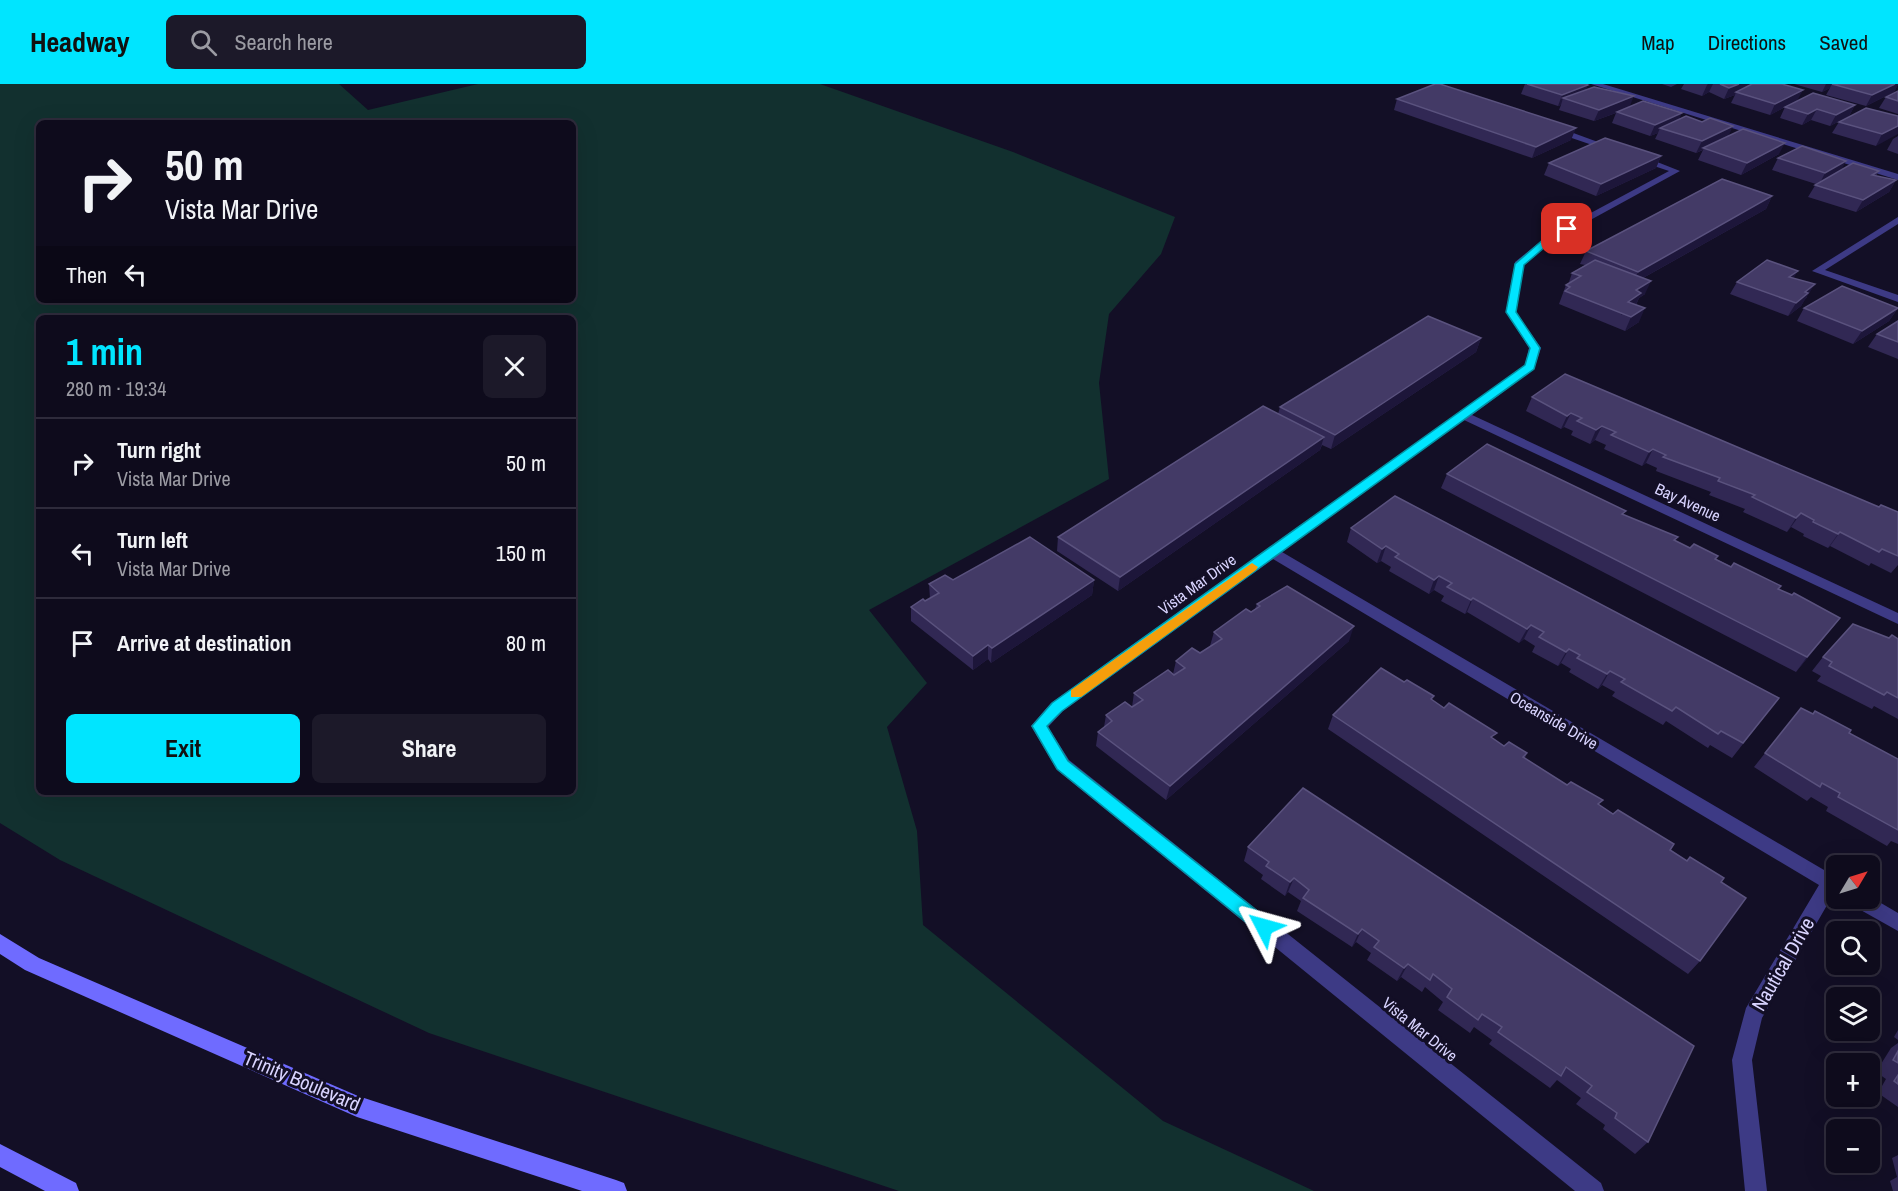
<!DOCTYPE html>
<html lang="en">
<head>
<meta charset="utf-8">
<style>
  :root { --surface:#0e0b1c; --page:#1c1929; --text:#f1f3f6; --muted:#9b9ba3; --line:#2e2b3b; --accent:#00e5ff }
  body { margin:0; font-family:"Archivo Narrow",sans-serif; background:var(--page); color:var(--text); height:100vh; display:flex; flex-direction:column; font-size:22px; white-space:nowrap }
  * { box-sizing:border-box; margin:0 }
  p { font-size:20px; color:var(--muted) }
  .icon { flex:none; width:33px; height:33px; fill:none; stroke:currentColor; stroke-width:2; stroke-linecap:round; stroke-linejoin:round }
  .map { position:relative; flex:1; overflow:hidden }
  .details { position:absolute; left:36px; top:231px; width:540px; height:480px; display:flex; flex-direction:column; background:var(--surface); border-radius:9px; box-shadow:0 6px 24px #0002,0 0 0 2px var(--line) }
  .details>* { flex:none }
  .top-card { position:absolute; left:36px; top:36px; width:540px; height:183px; border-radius:9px; box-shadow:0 6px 24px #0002,0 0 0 2px var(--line); background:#0e0b1c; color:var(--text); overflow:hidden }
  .needle { width:39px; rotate:52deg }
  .tools { position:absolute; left:1826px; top:771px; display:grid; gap:12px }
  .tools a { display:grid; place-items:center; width:54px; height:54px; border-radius:9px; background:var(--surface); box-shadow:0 6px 24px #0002,0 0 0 2px var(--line); font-size:30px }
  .pin { position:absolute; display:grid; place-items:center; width:51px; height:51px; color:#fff; margin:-26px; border-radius:12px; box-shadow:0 3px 9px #0006 }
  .me { position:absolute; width:66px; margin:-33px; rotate:309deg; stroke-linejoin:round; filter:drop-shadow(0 0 4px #0008) }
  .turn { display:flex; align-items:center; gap:21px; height:126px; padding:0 30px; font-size:27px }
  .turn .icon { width:78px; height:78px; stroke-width:2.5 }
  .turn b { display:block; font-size:42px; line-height:51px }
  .then { display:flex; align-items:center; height:57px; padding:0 30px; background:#0003; gap:12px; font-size:22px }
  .round { display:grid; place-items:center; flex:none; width:63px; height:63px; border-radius:9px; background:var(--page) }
  .summary { display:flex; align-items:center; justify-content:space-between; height:102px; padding:0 30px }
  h1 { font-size:36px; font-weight:800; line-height:45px; color:var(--accent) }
  .primary-button { display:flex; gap:12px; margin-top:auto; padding:12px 30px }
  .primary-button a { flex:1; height:69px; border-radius:9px; background:var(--accent); color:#111; font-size:24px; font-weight:800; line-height:69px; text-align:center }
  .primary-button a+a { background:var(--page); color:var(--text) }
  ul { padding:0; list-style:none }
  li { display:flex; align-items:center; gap:18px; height:90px; padding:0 30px; border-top:2px solid var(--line) }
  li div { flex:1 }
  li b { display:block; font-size:22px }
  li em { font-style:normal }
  header { display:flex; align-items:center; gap:36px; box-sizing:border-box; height:84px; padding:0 30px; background:var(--accent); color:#111 }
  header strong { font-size:28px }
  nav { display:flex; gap:33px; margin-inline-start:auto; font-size:21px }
  .search { width:420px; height:54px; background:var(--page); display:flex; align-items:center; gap:15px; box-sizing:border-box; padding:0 21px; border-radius:9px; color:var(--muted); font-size:22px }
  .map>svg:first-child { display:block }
</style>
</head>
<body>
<header>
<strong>Headway</strong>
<div class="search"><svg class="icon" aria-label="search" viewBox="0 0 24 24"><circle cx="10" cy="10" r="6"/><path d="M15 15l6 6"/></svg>Search here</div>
<nav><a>Map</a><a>Directions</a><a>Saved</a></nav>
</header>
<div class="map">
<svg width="1898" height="1107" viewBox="0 0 1898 1107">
  <rect width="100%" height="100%" fill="#130f26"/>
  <path fill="#12302f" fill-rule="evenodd" d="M0,0H339L368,26L478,0H820L1013,68L1175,133L1161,170L1109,230L1099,299L1109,395L869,526L927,599L887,643L917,747L923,841L1163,1037L1314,1107H899L429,949L60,776L0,739ZM39,39H573V216H39ZM39,234H573V708H39Z"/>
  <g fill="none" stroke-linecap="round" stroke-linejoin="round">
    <g fill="#3d3a85" fill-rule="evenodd">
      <polygon points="1591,0 1603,0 1898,90 1898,96"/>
      <polygon points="1551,43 1557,43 1617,65 1610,67 1551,47"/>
      <polygon points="1636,72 1642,72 1680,87 1552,157 1524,181 1516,228 1541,264 1534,285 1472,331 1898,529 1898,540 1464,336 1282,468 1836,793 1836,810 1834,809 1762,934 1752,976 1767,1107 1745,1107 1732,976 1746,924 1819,801 1273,475 1063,627 1048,643 1069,676 1601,1099 1604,1107 1575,1107 1057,686 1031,642 1051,619 1525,281 1529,264 1506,228 1515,178 1546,153 1669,87 1636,76"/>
      <polygon points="1898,133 1898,140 1825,186 1898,211 1898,218 1812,187"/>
      <polygon points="1869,812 1898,829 1898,847 1850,820 1848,814 1869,814"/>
    </g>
    <g fill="#6f6bff" fill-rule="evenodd">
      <polygon points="0,850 39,874 358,1012 616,1096 624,1099 627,1107 582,1107 357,1033 25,886 0,870"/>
      <polygon points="0,1060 76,1099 79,1107 45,1107 0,1083"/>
    </g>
  </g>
  <g fill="#312854">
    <polygon points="1525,0 1586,0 1586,6 1629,23 1679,35 1779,70 1741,91 1698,76 1703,66 1696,69 1655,55 1658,49 1650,52 1612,39 1616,29 1594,37 1559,26 1561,21 1558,22 1521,10"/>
    <polygon points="1662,0 1677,0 1671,3"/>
    <polygon points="1684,0 1750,0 1749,1 1797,17 1770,31 1731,19 1735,11 1724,15 1709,8 1702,12 1681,5"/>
    <polygon points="1794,0 1898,0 1894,8 1866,22 1826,11 1830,4 1822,8"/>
    <polygon points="1898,7 1898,30 1879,24 1886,13"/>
    <polygon points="1397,15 1571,56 1532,74 1394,26"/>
    <polygon points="1855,21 1849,32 1830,42 1811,36 1802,41 1780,34 1785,23"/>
    <polygon points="1898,32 1876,62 1832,49 1839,38"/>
    <polygon points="1898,52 1898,70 1887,66 1893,55"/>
    <polygon points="1661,72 1656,84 1596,112 1544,91 1549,79"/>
    <polygon points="1778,74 1842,85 1879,87 1876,92 1896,96 1889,108 1856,128 1808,113 1816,100 1772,86"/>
    <polygon points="1772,112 1766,125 1643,194 1645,210 1639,214 1636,221 1639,238 1625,247 1559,220 1566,201 1568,201 1572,189 1585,181 1580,180 1586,167"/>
    <polygon points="1794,194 1807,213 1805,215 1801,222 1788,232 1730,210 1737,198"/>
    <polygon points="1804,224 1898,224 1889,237 1853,260 1797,237"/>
    <polygon points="1898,237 1898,275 1868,263 1877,250"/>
    <polygon points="1481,254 1476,268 1331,365 1322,361 1320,366 1118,507 1057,467 1058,453 1278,330 1280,323"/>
    <polygon points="1532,313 1879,423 1898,428 1898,481 1891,489 1871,479 1869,482 1830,462 1828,464 1803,452 1804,450 1791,443 1787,448 1743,428 1745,425 1709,411 1711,408 1656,387 1657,384 1646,379 1642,382 1604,365 1606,361 1595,356 1590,360 1571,351 1573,347 1564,343 1561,345 1526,327"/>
    <polygon points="1447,390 1624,431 1678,453 1675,457 1690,464 1718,472 1716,475 1840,534 1796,588 1441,404"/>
    <polygon points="1351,444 1779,614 1732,674 1710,661 1708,664 1666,637 1663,641 1612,612 1615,608 1602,601 1598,605 1569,588 1571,585 1561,579 1558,582 1532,568 1535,562 1524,555 1519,559 1467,528 1465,530 1441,517 1444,512 1434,506 1429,510 1389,487 1391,483 1381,477 1377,479 1347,458"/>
    <polygon points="953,496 1094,496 1092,511 991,579 988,575 973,586 911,537 911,523 925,517 930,515 929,500"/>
    <polygon points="1257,520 1349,557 1166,716 1096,662 1098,648 1104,643 1106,631 1132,623 1134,609 1173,590 1176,577 1200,569 1210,562 1214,548 1255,525"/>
    <polygon points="1889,554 1898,555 1898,635 1874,622 1872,625 1817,597 1821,592 1812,587 1823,573"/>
    <polygon points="1404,598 1504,662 1527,669 1525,674 1721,798 1700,877 1688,890 1328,645 1333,631"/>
    <polygon points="1801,624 1898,675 1898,760 1891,757 1887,762 1826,727 1828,723 1811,713 1807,717 1754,683"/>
    <polygon points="1303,704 1648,1058 1635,1070 1603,1045 1605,1041 1576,1020 1581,1014 1557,996 1550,1004 1489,960 1492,956 1474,943 1470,949 1438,926 1443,918 1425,903 1422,908 1401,893 1397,897 1367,876 1371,869 1356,858 1352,863 1297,827 1301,817 1288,808 1285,812 1261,795 1263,791 1244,777 1248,763"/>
    <polygon points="1898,946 1898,956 1894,953"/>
    <polygon points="1898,959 1898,1023 1878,1009 1886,995 1876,988 1891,964"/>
    <polygon points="1898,1071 1898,1107 1893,1107 1890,1097 1897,1093 1892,1074"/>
  </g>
  <g fill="#1d163a">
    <polygon points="1708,0 1713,0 1709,8 1702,12 1707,1"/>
    <polygon points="1739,0 1750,0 1747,6 1736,8 1735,11 1724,15 1729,4"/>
    <polygon points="1826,0 1838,0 1832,0 1830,4 1822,8"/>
    <polygon points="1895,0 1898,0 1898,1 1894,8 1866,22 1872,11"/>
    <polygon points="1588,1 1584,11 1563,14 1561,21 1558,22 1562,11"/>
    <polygon points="1803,6 1797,17 1770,31 1775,20"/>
    <polygon points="1634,12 1629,24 1594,37 1599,26"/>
    <polygon points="1855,21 1849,32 1830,42 1836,31"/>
    <polygon points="1817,25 1811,36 1802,41 1808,30"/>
    <polygon points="1682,29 1677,40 1660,44 1658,49 1650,52 1655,41"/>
    <polygon points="1733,42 1728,53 1696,69 1702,57"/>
    <polygon points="1898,42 1898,50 1876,62 1882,50"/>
    <polygon points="1576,44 1571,56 1532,74 1536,63"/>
    <polygon points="1785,59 1779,70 1741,91 1747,79"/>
    <polygon points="1661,72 1656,84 1596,112 1601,100"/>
    <polygon points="1846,77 1840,89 1819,101 1825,89"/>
    <polygon points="1896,96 1889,108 1856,128 1863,116"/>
    <polygon points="1772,112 1766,125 1632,200 1638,188"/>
    <polygon points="1798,187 1790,200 1789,193"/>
    <polygon points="1651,197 1645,210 1639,214 1635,222 1621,231 1628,218 1636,206"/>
    <polygon points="1815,200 1801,222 1788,232 1796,219 1805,208"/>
    <polygon points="1645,224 1639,238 1625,247 1631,233"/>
    <polygon points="1898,224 1889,237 1853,260 1862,247"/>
    <polygon points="1481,254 1476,268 1331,365 1335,351"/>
    <polygon points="1571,329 1564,343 1561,345 1567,332"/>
    <polygon points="1602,342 1595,356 1590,360 1596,346"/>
    <polygon points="1324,353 1320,366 1118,507 1120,493"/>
    <polygon points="1653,365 1646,379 1642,382 1649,368"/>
    <polygon points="1801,429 1791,443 1787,448 1796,434"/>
    <polygon points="1840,448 1830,462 1828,464 1838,450"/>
    <polygon points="1386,462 1381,477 1377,479 1382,465"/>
    <polygon points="1439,492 1434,506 1429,510 1434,496"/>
    <polygon points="1094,496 1092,511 991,579 992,564"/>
    <polygon points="1473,514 1467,528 1465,530 1471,516"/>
    <polygon points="1840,534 1829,548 1796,588 1807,573"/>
    <polygon points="1531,541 1524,555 1519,559 1527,545"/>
    <polygon points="1354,542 1349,557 1166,716 1170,702"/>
    <polygon points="988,561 988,575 973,586 973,572"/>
    <polygon points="1569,565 1561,579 1558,582 1566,568"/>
    <polygon points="1610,587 1602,601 1598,605 1607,590"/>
    <polygon points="1294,794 1288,808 1285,812 1290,798"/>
    <polygon points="1362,845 1356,858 1352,863 1358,850"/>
    <polygon points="1408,880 1401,893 1397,897 1404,884"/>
  </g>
  <g fill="#433a66" stroke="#5a527e" stroke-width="1.5">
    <polygon points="1435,0 1440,0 1576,44 1536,63 1397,15"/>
    <polygon points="1527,0 1586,0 1588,1 1562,11"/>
    <polygon points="1720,0 1739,0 1729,4"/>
    <polygon points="1752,0 1782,0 1803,6 1775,20 1736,8"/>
    <polygon points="1832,0 1895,0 1872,11"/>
    <polygon points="1594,3 1634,12 1599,26 1563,14"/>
    <polygon points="1898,7 1898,17 1886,13"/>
    <polygon points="1813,9 1855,21 1836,31 1817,25 1808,30 1785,23"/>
    <polygon points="1643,17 1682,29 1655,41 1617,28"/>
    <polygon points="1866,24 1898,32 1898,42 1882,50 1839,38"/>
    <polygon points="1686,32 1702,38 1710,34 1733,42 1702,57 1660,44"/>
    <polygon points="1743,45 1785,59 1747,79 1703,64"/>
    <polygon points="1605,54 1661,72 1601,100 1549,79"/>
    <polygon points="1802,62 1846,77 1825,89 1778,74"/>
    <polygon points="1853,79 1879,87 1872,91 1896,96 1863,116 1815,101"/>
    <polygon points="1722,95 1772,112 1638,188 1586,167"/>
    <polygon points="1595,176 1651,197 1636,206 1641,209 1628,218 1645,224 1631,233 1565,207 1570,203 1566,201 1581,192 1572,189"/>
    <polygon points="1767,176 1798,187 1789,193 1815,200 1805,208 1808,209 1796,219 1737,198"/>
    <polygon points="1842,202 1898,224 1862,247 1804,224"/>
    <polygon points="1428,232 1481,254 1335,351 1280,323"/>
    <polygon points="1898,237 1898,258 1877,250"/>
    <polygon points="1565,290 1879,423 1881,421 1898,428 1898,472 1882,465 1879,468 1840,448 1838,450 1813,438 1814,436 1801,429 1796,434 1752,413 1755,411 1718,397 1720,394 1663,373 1666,371 1653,365 1649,368 1611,351 1616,348 1602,342 1596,346 1577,337 1582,334 1571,329 1567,332 1532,313"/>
    <polygon points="1263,322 1324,353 1120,493 1058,453"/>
    <polygon points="1487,360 1626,427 1622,430 1678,453 1674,456 1690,464 1694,460 1718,472 1715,475 1731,483 1734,479 1781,502 1778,505 1792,511 1794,509 1840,534 1807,573 1447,390"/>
    <polygon points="1395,412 1779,614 1743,659 1721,647 1718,650 1676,623 1672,627 1621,598 1625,595 1610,587 1607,590 1577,574 1580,571 1569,565 1566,568 1539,553 1544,548 1531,541 1527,545 1473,514 1471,516 1447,503 1452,499 1439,492 1434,496 1395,473 1399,470 1386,462 1382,465 1351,444"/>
    <polygon points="1030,453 1094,496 992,564 988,561 973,572 911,523 923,515 925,517 939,509 929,500 945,491 953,496"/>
    <polygon points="1287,502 1354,542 1170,702 1098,648 1112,637 1106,631 1125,618 1132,623 1143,616 1134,609 1168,586 1174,591 1185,584 1176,577 1192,564 1200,569 1222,555 1214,548 1246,525 1251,528 1260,522 1257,520"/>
    <polygon points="1853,540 1889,554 1892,551 1898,555 1898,614 1887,608 1884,611 1829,582 1832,578 1823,573"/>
    <polygon points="1381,584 1404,598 1407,596 1434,612 1431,615 1444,624 1449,619 1497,649 1491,653 1504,662 1509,658 1527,669 1523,673 1567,701 1571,698 1603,716 1598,720 1613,730 1618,726 1674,760 1670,766 1687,777 1690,773 1724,794 1721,798 1746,814 1700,877 1333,631"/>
    <polygon points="1801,624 1813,630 1815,627 1851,646 1849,649 1898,675 1898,746 1838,713 1840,709 1822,699 1820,703 1765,669"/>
    <polygon points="1303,704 1694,962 1648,1058 1615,1034 1617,1029 1587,1008 1592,1002 1566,983 1561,992 1498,948 1502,943 1482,930 1478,936 1447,913 1452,905 1433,890 1430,896 1408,880 1404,884 1374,863 1379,857 1362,845 1358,850 1303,814 1309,806 1294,794 1290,798 1266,782 1269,778 1248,763"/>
    <polygon points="1898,967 1898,979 1893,976"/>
    <polygon points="1898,991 1898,1000 1894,997"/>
  </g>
  <polygon fill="#00e5ff" stroke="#0095a6" stroke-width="1.5" points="1564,143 1571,145 1552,157 1524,181 1516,228 1540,264 1534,285 1062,627 1047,642 1068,677 1270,837 1272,843 1270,848 1264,850 1258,848 1057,685 1032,642 1052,619 1525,281 1530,264 1506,228 1515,180 1546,153"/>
  <polygon fill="#f59e0b" points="1252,479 1258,483 1256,486 1081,613 1071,613 1071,606"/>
  <g text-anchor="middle" stroke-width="6" stroke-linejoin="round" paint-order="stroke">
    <g font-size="16" fill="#d9d4ff" stroke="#130f26">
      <text transform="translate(1688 418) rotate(25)" y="6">Bay Avenue</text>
      <text transform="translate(1197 500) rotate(-36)" y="6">Vista Mar Drive</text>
      <text transform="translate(1554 636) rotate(30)" y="6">Oceanside Drive</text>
      <text transform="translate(1420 945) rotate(39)" y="6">Vista Mar Drive</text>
    </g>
    <g font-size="20" fill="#d9d4ff" stroke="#130f26">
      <text transform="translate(1783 880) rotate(-60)" y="7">Nautical Drive</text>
      <text transform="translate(302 997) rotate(23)" y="7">Trinity Boulevard</text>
    </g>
  </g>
</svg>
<div class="tools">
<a><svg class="needle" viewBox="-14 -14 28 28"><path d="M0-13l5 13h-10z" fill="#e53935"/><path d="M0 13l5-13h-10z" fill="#9b9ba3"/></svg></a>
<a><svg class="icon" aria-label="search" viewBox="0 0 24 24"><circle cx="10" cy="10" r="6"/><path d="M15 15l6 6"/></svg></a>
<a><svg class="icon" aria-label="layers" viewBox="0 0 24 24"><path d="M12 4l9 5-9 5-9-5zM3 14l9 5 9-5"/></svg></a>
<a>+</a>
<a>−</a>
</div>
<div class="pin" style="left:1567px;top:145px;background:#d93025"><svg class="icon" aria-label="arrive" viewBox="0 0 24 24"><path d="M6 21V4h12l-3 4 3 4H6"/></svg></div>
<svg class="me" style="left:1264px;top:843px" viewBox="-20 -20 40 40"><path d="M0-17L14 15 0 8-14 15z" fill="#00e5ff" stroke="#fff" stroke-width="4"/></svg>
<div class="top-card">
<div class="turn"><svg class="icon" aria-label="right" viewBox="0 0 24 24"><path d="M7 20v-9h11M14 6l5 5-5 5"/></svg><div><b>50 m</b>Vista Mar Drive</div></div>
<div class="then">Then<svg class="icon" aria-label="left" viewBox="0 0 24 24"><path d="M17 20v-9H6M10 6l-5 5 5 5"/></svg></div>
</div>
<section class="details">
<div class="summary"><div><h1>1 min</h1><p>280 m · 19:34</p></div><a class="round"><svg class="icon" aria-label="close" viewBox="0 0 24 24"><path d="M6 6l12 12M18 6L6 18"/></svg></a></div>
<ul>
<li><svg class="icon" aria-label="right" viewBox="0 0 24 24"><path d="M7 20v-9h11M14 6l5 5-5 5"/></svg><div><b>Turn right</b><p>Vista Mar Drive</p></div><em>50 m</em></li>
<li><svg class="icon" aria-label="left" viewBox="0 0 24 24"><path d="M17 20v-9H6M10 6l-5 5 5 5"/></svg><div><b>Turn left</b><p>Vista Mar Drive</p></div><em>150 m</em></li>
<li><svg class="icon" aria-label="arrive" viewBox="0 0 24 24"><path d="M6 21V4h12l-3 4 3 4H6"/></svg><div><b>Arrive at destination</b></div><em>80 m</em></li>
</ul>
<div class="primary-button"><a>Exit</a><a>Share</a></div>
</section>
</div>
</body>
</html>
